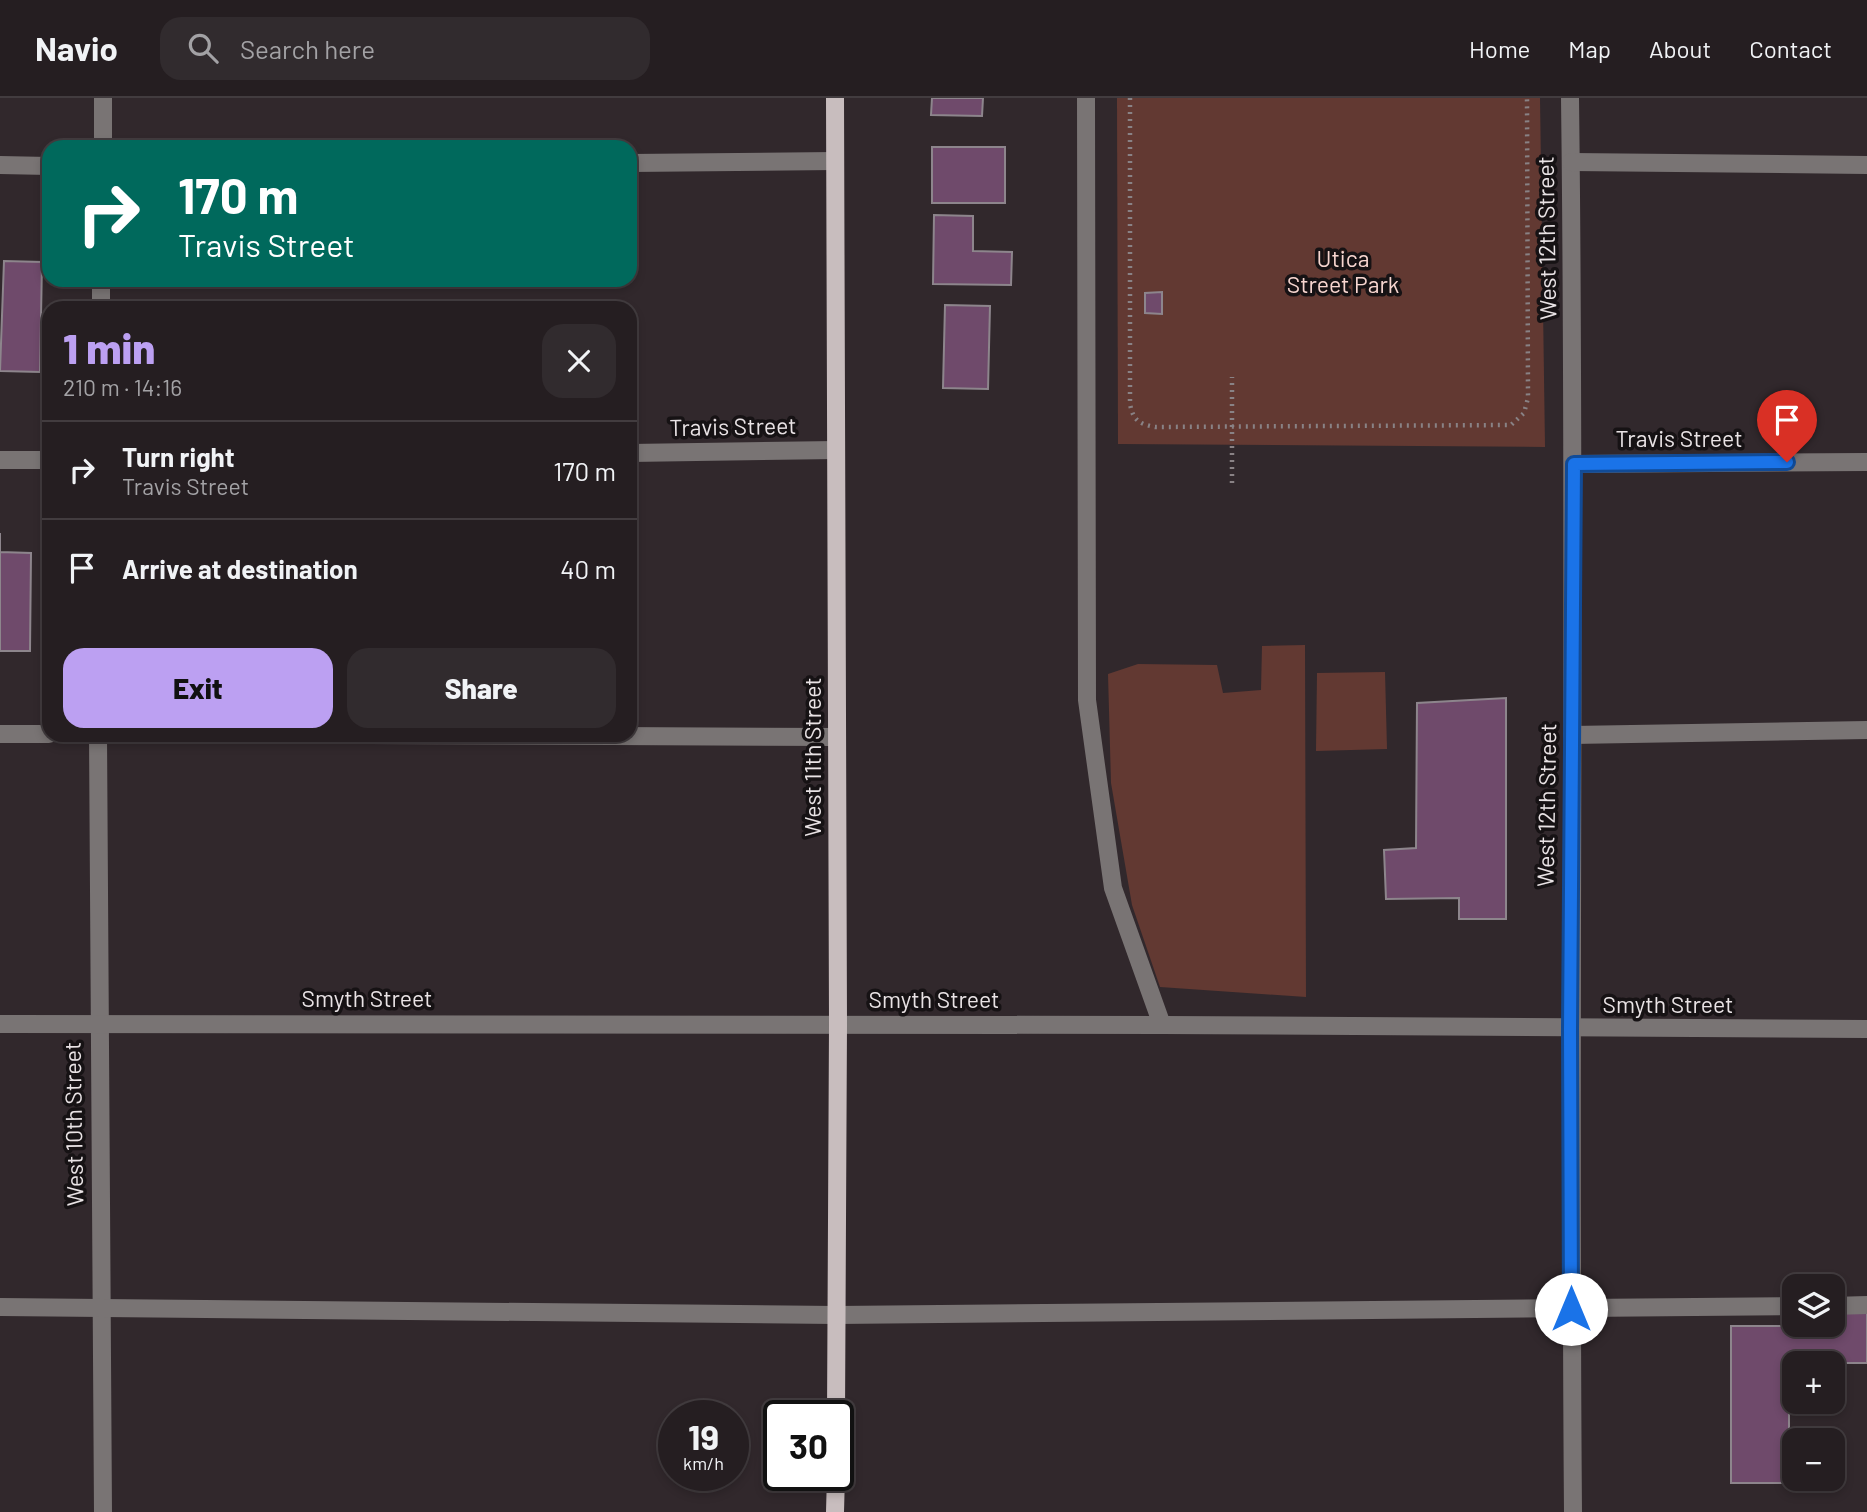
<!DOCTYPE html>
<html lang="en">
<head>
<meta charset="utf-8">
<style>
  :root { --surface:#251e21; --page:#312b2e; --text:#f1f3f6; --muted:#a3a2a5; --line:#423c3f; --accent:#bca0f2 }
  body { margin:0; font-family:Barlow,sans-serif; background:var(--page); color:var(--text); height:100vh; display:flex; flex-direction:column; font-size:26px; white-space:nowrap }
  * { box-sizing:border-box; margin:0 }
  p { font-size:23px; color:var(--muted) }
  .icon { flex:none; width:38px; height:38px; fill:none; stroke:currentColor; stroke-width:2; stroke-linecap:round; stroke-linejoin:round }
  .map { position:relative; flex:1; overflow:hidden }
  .panel { position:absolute; left:42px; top:203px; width:595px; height:441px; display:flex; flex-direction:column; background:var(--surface); border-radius:21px; box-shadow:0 4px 10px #0003,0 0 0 2px var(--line) }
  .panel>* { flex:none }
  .banner { position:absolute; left:42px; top:42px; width:595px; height:147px; border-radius:21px; box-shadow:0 4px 10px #0003,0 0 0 2px var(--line); background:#00695c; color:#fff; overflow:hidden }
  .controls { position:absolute; left:1782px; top:1176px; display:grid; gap:14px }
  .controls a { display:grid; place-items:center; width:63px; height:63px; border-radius:14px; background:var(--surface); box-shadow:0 4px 10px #0003,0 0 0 2px var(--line); font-size:35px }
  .speed { position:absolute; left:658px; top:1302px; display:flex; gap:14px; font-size:35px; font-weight:700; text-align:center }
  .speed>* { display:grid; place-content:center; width:91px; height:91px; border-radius:50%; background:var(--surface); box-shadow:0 4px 10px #0003,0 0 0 2px var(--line); line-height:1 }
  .speed small { font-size:18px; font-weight:400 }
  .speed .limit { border:4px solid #111; border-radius:10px; background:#fff; color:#111 }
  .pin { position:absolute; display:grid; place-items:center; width:60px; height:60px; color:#fff; margin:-72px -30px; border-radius:50% 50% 50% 0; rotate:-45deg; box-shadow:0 0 7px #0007 }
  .pin .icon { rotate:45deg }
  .me { position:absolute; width:77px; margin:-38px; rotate:0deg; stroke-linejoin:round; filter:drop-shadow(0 0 5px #0008) }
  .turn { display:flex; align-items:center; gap:24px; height:147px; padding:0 21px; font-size:32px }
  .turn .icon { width:91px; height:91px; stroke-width:2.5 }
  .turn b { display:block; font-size:49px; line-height:60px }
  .round { display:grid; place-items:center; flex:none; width:74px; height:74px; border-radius:21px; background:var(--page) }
  .summary { display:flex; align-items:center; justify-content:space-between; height:119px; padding:0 21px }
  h1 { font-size:42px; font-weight:800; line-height:52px; color:var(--accent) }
  .primary-button { display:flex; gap:14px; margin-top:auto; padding:14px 21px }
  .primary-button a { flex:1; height:80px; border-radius:21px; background:var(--accent); color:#111; font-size:28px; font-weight:800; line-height:80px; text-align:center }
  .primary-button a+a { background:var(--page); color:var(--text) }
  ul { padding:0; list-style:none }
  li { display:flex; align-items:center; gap:21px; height:98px; padding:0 21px; border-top:2px solid var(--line) }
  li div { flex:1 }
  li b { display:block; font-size:26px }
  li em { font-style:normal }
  header { display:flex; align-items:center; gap:42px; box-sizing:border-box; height:98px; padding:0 35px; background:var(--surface); border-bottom:2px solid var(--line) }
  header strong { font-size:33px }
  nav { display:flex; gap:38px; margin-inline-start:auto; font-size:24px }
  .search { width:490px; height:63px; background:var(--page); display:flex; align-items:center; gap:18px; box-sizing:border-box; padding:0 24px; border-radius:21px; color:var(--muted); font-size:26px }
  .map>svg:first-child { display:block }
</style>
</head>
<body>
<header>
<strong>Navio</strong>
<div class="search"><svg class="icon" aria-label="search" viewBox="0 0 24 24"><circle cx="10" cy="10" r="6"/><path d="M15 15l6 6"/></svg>Search here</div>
<nav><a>Home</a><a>Map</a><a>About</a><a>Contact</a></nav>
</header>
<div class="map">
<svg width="1867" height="1414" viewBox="0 0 1867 1414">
  <rect width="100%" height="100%" fill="#31282c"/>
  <g fill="#623932">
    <polygon points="1117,0 1540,0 1545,349 1118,346"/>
    <polygon points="1305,547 1306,899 1160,889 1132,807 1111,685 1108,576 1138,566 1217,567 1223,595 1261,592 1262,548"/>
    <polygon points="1385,574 1387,651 1316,653 1317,575"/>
  </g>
  <g fill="#6f4a6b" stroke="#8d858c" stroke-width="2">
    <polygon points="932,0 983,0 982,18 931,17"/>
    <rect x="932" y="49" width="73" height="56"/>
    <polygon points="934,117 973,118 973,153 1012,154 1011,187 933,186"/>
    <polygon points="4,163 42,164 40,274 0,273"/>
    <polygon points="1162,194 1162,216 1145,215 1145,195"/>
    <polygon points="945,207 990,208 988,291 943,290"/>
    <polygon points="0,435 0,454 31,455 30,553 0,553"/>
    <polygon points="1506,600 1506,821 1459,821 1459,800 1386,801 1384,752 1416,750 1417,605"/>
    <polygon points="1790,1214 1794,1214 1794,1227 1832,1227 1832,1214 1867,1214 1867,1265 1789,1265 1789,1385 1731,1385 1731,1228 1789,1228"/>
  </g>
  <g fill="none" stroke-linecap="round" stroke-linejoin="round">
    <g stroke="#898285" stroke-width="4.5" stroke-dasharray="2 5" stroke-linecap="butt">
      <path d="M1130,0V306C1133,322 1139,326 1155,329L1511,327L1524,315L1528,300L1527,0"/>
      <polyline points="1232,385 1232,279"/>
    </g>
    <g stroke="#797474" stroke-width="18">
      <polyline points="103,0 103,49"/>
      <polyline points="1086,0 1087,602 1113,790 1162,927"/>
      <path d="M1570,0C1576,471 1569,943 1573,1414"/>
      <polyline points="1571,64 1867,67"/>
      <polyline points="630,65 835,63"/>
      <polyline points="0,67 49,68"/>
      <polyline points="101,210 101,182"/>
      <polyline points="630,355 836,352"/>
      <polyline points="0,362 49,362"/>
      <polyline points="1574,366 1867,364"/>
      <polyline points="0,636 49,636"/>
      <polyline points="98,637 103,1414"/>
      <polyline points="367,637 837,639"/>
      <polyline points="1572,637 1867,632"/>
      <polyline points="0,926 1162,927 1867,931"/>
      <polyline points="1832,1208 1867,1207"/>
      <polyline points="0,1209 836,1217 1794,1208"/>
    </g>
    <g stroke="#c8bdbe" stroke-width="18">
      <polyline points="835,0 838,926 836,1318"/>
      <polyline points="835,1414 836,1377"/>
    </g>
  </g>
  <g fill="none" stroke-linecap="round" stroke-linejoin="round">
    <g stroke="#114b97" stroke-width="18">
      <polyline id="route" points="1571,1211 1570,932 1574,366 1787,364"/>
    </g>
    <use href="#route" stroke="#1a73e8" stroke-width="12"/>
  </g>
  <g text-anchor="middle" stroke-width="7" stroke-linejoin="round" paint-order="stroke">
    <g font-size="23" fill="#e9e3e5" stroke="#161214">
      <text transform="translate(1547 140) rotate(-91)" y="8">West 12th Street</text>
      <text transform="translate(733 329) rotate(-1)" y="8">Travis Street</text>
      <text x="1679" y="349">Travis Street</text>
      <text transform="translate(813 659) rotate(-90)" y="8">West 11th Street</text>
      <text transform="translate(1547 707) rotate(-89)" y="8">West 12th Street</text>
      <text x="367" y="909">Smyth Street</text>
      <text x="934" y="910">Smyth Street</text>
      <text x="1668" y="915">Smyth Street</text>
      <text transform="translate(74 1026) rotate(-91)" y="8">West 10th Street</text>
    </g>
    <g font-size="23" fill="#f8d6d0" stroke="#161214">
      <text x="1343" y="169">Utica<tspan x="1343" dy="26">Street Park</tspan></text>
    </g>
  </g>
</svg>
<div class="controls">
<a><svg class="icon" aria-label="layers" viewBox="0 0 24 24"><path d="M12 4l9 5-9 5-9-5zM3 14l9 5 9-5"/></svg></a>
<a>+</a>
<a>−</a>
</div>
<div class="speed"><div>19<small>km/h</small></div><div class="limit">30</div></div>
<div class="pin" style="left:1787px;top:364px;background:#d93025"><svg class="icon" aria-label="arrive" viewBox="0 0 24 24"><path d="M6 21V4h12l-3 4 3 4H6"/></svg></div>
<svg class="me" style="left:1571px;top:1211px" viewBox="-20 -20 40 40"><circle r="19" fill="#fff"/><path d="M0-13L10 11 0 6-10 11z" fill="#1a73e8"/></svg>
<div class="banner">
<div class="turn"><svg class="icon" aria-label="right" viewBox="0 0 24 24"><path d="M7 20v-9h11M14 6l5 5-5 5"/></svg><div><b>170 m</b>Travis Street</div></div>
</div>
<section class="panel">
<div class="summary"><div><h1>1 min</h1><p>210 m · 14:16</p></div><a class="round"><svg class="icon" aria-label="close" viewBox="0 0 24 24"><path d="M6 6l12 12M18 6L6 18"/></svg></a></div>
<ul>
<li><svg class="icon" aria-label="right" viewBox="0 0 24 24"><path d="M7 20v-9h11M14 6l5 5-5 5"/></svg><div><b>Turn right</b><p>Travis Street</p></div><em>170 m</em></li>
<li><svg class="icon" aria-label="arrive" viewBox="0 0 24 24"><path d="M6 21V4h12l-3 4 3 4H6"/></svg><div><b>Arrive at destination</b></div><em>40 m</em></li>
</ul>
<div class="primary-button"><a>Exit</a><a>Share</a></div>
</section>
</div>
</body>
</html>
